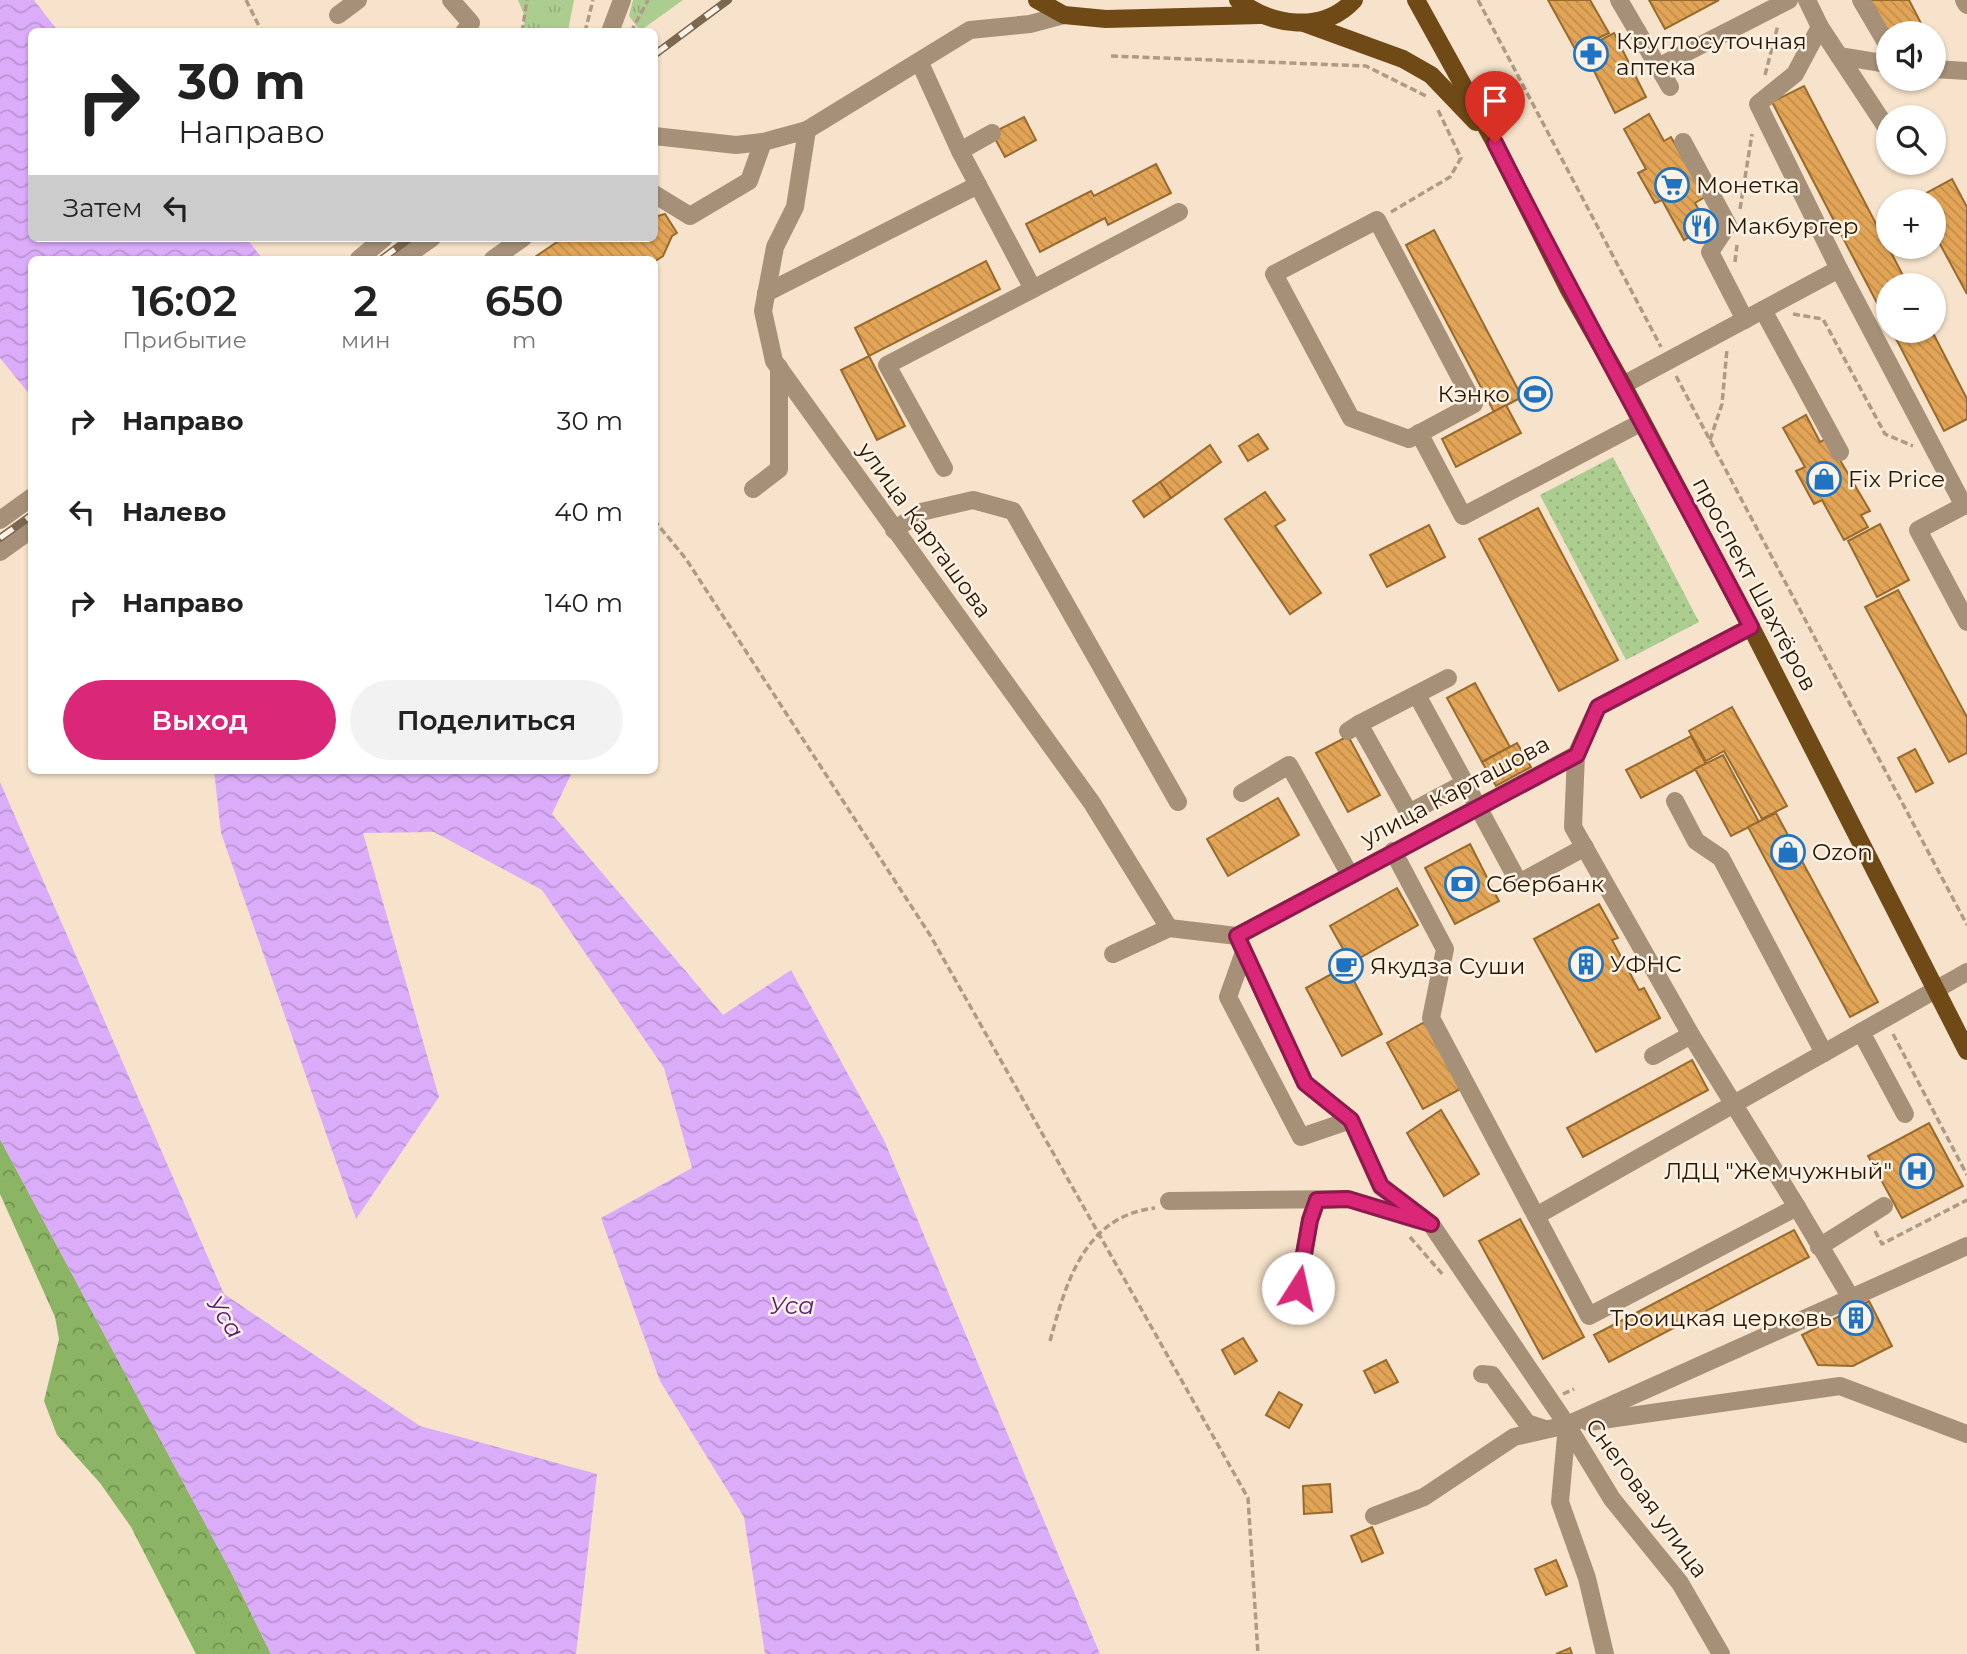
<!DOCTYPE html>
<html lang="ru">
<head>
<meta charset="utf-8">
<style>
  :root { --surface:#fff; --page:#f2f2f2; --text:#222; --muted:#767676; --accent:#db2777 }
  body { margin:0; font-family:Montserrat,sans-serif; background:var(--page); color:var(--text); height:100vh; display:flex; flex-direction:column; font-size:26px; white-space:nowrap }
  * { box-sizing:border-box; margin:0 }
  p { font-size:23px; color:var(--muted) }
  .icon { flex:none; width:38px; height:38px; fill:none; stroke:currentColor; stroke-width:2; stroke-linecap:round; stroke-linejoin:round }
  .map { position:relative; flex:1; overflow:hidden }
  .sheet { position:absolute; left:28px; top:256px; width:630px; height:518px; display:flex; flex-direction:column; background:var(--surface); border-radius:10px; box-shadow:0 2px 5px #0004 }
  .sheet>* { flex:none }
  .hud { position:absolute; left:28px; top:28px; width:630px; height:214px; border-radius:10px; box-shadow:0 2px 5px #0004; background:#fff; color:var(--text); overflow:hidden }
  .fabs { position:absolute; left:1876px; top:21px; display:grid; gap:14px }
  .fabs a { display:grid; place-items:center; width:70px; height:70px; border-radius:50%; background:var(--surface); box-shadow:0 2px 5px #0004; font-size:35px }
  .pin { position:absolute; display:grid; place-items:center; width:60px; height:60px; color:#fff; margin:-72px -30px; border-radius:50% 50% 50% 0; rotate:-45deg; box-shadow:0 0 7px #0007 }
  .pin .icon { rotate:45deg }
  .me { position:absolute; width:77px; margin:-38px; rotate:10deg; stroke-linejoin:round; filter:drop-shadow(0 0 5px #0008) }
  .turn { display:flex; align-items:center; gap:24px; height:147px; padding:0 35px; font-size:32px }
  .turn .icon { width:91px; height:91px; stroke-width:2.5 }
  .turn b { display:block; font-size:49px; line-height:60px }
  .then { display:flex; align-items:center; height:66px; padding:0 35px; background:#0003; gap:14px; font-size:26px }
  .eta { display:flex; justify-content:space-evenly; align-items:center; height:119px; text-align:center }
  .eta b { font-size:42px; font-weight:600; line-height:49px }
  .button { display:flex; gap:14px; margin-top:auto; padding:14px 35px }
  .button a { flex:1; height:80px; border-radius:42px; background:var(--accent); color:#fff; font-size:28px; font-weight:600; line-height:80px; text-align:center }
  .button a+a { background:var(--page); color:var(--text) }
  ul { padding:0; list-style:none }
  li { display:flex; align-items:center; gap:21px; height:91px; padding:0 35px }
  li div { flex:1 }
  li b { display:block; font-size:26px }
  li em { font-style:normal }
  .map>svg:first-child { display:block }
</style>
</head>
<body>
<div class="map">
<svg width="1967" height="1654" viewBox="0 0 1967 1654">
  <defs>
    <pattern id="grass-dots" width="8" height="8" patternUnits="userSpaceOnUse" patternTransform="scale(1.75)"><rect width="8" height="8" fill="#accd90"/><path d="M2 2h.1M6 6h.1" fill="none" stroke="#94af7a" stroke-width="1.8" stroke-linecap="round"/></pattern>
    <pattern id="forest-crowns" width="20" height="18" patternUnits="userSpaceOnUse" patternTransform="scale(1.75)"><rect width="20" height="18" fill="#8bb564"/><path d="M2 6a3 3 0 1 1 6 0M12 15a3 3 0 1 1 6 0" fill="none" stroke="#729250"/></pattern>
    <pattern id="park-tufts" width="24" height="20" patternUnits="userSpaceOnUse" patternTransform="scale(1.75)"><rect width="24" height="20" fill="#accd90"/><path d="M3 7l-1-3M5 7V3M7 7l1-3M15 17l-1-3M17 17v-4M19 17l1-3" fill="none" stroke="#94af7a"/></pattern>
    <pattern id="water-waves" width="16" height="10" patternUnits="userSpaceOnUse" patternTransform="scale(1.75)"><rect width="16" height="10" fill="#dbacfa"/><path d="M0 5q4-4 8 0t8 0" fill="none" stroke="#bc93d4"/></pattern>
    <pattern id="building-back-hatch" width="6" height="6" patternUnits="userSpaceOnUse" patternTransform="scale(1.75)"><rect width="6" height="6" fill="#e2a557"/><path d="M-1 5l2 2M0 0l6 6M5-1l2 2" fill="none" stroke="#c28d4a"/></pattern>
  </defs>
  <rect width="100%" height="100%" fill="#f7e3cb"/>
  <polygon fill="url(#grass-dots)" points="1613,457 1699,622 1626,660 1540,495"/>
  <polygon fill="url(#forest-crowns)" points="0,1139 230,1570 271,1654 196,1654 131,1527 100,1483 57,1435 44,1401 59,1339 55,1317 0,1194"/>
  <g fill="url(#park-tufts)">
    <polygon points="518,0 574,0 568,31 523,31 525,17"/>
    <polygon points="633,0 683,0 640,31 629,16"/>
  </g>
  <g fill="url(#water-waves)">
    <polygon points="0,0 34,0 58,31 32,32 32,238 246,238 263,259 32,259 31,396 0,358"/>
    <polygon points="214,770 573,770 552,814 723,1015 791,970 884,1140 1100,1654 765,1654 744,1517 660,1381 601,1218 692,1168 664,1068 542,890 434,832 363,833 439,1097 356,1219 221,833"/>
    <polygon points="0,782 224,1294 420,1426 597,1474 576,1654 271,1654 230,1570 0,1139"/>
  </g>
  <g fill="url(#building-back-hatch)" stroke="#986a2d" stroke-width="2">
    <polygon points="1548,0 1590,0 1609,33 1575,49"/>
    <polygon points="1649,0 1719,0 1665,29"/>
    <polygon points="1865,0 1909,0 1924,29 1916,33 1888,33"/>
    <polygon points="1614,33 1646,97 1615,113 1583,49"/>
    <polygon points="1804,86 1908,285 1888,285 1888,324 1772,102"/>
    <polygon points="1649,114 1664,141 1671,137 1705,197 1695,203 1708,226 1684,240 1662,200 1655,203 1638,173 1646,169 1624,129"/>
    <polygon points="1024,117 1036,140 1005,157 992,133"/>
    <polygon points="1156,164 1171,193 1108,225 1105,218 1040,252 1026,224 1091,191 1094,196"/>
    <polygon points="1952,179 1967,207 1967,294 1934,233 1934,201 1915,199"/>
    <polygon points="665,214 677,233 672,236 663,256 654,262 654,259 532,259 563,238 654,238 654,217"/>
    <polygon points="1434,230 1522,397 1494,412 1406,245"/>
    <polygon points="986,261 1000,289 869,356 855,328"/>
    <polygon points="1892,331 1932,331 1967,399 1967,419 1944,431"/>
    <polygon points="869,356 905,426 877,440 841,370"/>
    <polygon points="1506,405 1521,433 1456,467 1442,439"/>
    <polygon points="1806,415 1820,442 1827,438 1870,511 1861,515 1868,527 1844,540 1822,500 1814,504 1796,471 1805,467 1783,428"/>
    <polygon points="1258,434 1268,449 1248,461 1239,446"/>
    <polygon points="1210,445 1221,462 1171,498 1160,482"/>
    <polygon points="1160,482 1171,498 1144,517 1133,501"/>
    <polygon points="1265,492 1285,520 1275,526 1321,593 1290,614 1225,519"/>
    <polygon points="1538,508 1618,660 1559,691 1479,539"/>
    <polygon points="1880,524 1909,580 1877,597 1848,541"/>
    <polygon points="1429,525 1445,557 1387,587 1370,555"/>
    <polygon points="1898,590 1967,717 1967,753 1949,762 1865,607"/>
    <polygon points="1475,683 1510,747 1482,762 1447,698"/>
    <polygon points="1732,707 1787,806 1762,819 1724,751 1706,761 1689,731"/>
    <polygon points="1348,736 1380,795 1348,812 1316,753"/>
    <polygon points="1691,736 1706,764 1641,798 1626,770"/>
    <polygon points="1517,743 1531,767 1496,786 1482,762"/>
    <polygon points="1915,749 1933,783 1916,792 1898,758"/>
    <polygon points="1723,755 1759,822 1731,836 1695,769"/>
    <polygon points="1278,798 1299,835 1228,876 1207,839"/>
    <polygon points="1776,813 1878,1002 1850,1017 1748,827"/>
    <polygon points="1470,844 1499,901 1455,924 1425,868"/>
    <polygon points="1397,888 1418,925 1351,963 1330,926"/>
    <polygon points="1599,904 1618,938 1612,940 1639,990 1644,988 1660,1018 1596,1052 1534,939"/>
    <polygon points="1346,966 1382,1034 1342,1056 1306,988"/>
    <polygon points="1428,1020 1464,1087 1423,1109 1387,1043"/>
    <polygon points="1692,1060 1708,1090 1583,1157 1567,1128"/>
    <polygon points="1441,1110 1479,1174 1444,1196 1407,1133"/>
    <polygon points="1929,1123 1963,1186 1902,1218 1868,1156"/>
    <polygon points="1520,1219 1584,1337 1543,1359 1479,1241"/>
    <polygon points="1794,1230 1809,1257 1609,1362 1594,1335"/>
    <polygon points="1869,1301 1892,1346 1853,1366 1818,1365 1802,1335"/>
    <polygon points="1243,1338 1257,1361 1235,1374 1222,1350"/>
    <polygon points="1386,1360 1398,1382 1375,1393 1364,1371"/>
    <polygon points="1279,1392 1302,1405 1289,1428 1266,1415"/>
    <polygon points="1330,1484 1332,1512 1304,1514 1303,1486"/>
    <polygon points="1372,1527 1383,1553 1362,1562 1351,1536"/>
    <polygon points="1556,1560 1567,1586 1546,1595 1535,1569"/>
    <polygon points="1570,1648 1572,1654 1556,1654"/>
  </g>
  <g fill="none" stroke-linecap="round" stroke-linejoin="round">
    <g stroke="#af9b84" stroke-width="3.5" stroke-dasharray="7 3.5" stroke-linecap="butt">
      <polyline points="246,0 262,32"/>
      <polyline points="1478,0 1661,347"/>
      <polyline points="522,32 527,0"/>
      <polyline points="585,32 593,0"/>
      <polyline points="631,32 648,0"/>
      <polyline points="1111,56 1366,66 1428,97"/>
      <polyline points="1765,75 1778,25"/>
      <polyline points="1740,209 1752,134"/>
      <polyline points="1391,212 1450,177 1461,158 1437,108"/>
      <polyline points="1735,262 1737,245"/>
      <polyline points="1793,314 1823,319 1885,434 1913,446"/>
      <polyline points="1676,376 1967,925"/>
      <polyline points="1710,440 1722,404 1727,349"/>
      <polyline points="654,520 686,559 930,935 1248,1498 1258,1654"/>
      <polyline points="1893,1034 1967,1175"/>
      <polyline points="1875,1231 1882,1244 1967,1200"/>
      <polyline points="1410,1237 1444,1276"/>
      <path d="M1050,1341C1066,1283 1084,1216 1155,1208"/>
      <polyline points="1563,1394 1574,1389"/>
    </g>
    <g stroke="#a69178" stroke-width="18">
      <polyline points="451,0 471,23 464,32"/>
      <polyline points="1619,0 1670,87"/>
      <polyline points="1807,0 1820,27 1888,130"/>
      <polyline points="1861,0 1888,46"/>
      <polyline points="1964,0 1967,5"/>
      <polyline points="338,15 358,0"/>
      <polyline points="1820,27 1795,74 1758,104 1839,269"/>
      <polyline points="610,32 622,0"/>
      <polyline points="1839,56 1888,64"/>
      <polyline points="920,63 960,151 1033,289 887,365 944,468"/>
      <polyline points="1658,67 1789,0"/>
      <polyline points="1934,69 1967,71"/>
      <polyline points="807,130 795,207 775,247 763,311 774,361 1092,803 1169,928"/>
      <polyline points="654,136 736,145 763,142 807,130 970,30 1030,24 1064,15"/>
      <polyline points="1683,142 1728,225 1710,252 1745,320"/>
      <polyline points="960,151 992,133"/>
      <polyline points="654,194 690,216 749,181 763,142"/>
      <polygon points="1377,220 1474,404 1409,439 1351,418 1274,274"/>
      <polyline points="359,259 384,238"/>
      <polyline points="402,259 432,238"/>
      <polyline points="493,259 523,238"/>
      <polyline points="1033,289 1179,212"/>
      <polyline points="766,293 978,185"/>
      <polyline points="1763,310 1840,452"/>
      <polyline points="1623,385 1839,269 1964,506"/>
      <polyline points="1419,433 1463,516 1642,422"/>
      <polyline points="753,489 779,469 779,367"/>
      <polyline points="1967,504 1918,530 1967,622"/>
      <polyline points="0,520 32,497"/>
      <polyline points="894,530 921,512 973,500 1013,511 1178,802"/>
      <polyline points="0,552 32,529"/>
      <polyline points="1417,695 1465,783"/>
      <polyline points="1359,724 1448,678"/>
      <polyline points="1348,731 1359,724 1409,813 1465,783 1519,883 1585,847"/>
      <polyline points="1242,793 1289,765 1350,875"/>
      <polyline points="1675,801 1696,841 1721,858 1824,1053"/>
      <polyline points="1393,851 1445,949 1431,1018 1589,1316 1797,1207 1691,1035 1573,827 1576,755"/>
      <polyline points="1244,952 1228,997 1301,1137 1351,1120"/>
      <polyline points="1113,954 1169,928 1237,936"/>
      <polyline points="1861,1032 1905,1114"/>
      <polyline points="1653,1056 1691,1035"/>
      <polyline points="1169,1201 1348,1199 1417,1220"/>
      <polyline points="1797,1207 1851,1298"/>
      <polyline points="1536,1216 1967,972"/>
      <polyline points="1819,1247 1884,1206"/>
      <polyline points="1298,1288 1310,1220 1317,1200"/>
      <polyline points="1482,1374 1492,1375 1527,1423 1545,1429"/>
      <polyline points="1588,1422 1840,1386 1967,1434"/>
      <polyline points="1567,1425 1560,1502 1587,1578 1605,1654"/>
      <polyline points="1374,1516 1424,1497 1514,1437 1567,1425 1967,1246"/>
      <polyline points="1721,1654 1680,1583 1612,1499 1567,1425 1431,1224 1381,1187 1351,1120 1305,1083 1237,936 1576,755 1598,707 1751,627"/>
    </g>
    <g stroke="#6f4a17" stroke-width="18">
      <polyline points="1037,0 1064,15 1106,19 1260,15"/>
      <path d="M1238,0C1271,26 1323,34 1354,0"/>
      <polyline points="1416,0 1495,143 1568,288 1623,385 1751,627 1967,1051"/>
      <polyline points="1304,23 1403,59 1431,75 1476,122"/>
    </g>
    <g stroke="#7c6851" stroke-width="8">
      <g id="rail">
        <polyline points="654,55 728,0"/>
        <polyline points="382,259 410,238"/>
        <polyline points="0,538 32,515"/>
      </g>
    </g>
    <use href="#rail" stroke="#fcf2e6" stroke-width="5" stroke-dasharray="16" stroke-linecap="butt"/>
  </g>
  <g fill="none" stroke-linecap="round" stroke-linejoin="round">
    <g stroke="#8e194d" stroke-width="18">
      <path id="route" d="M1298,1288L1310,1220L1317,1200L1348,1199L1431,1224L1381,1186L1351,1120L1305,1083L1237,936L1577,755L1598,707L1751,627C1666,465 1577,306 1495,143"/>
    </g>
    <use href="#route" stroke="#db2777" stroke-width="12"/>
  </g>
  <defs>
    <g id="pharmacy-ring" transform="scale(1.75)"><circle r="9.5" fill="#fcf2e6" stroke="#1f73c1" stroke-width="1.5"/><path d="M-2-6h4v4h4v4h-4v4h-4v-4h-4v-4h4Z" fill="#1f73c1"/></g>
    <g id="supermarket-ring" transform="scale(1.75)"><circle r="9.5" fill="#fcf2e6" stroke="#1f73c1" stroke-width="1.5"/><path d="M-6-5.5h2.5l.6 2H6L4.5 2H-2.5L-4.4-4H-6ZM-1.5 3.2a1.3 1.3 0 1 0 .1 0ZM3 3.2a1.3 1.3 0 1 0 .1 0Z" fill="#1f73c1"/></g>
    <g id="restaurant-ring" transform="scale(1.75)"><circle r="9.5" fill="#fcf2e6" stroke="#1f73c1" stroke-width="1.5"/><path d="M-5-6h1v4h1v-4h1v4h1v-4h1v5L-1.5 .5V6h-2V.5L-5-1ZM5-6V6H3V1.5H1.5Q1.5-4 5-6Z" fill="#1f73c1"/></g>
    <g id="stadium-ring" transform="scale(1.75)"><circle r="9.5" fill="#fcf2e6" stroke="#1f73c1" stroke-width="1.5"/><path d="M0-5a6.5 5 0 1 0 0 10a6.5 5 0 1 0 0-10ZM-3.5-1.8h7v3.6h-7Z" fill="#1f73c1"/></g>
    <g id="shop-ring" transform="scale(1.75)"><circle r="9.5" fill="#fcf2e6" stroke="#1f73c1" stroke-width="1.5"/><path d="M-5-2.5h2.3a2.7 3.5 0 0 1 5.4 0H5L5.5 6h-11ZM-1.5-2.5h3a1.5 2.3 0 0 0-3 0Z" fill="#1f73c1"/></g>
    <g id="bank-ring" transform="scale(1.75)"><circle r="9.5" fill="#fcf2e6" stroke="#1f73c1" stroke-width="1.5"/><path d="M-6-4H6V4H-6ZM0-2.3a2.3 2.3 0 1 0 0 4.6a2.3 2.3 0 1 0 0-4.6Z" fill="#1f73c1"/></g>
    <g id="building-ring" transform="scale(1.75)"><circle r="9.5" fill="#fcf2e6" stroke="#1f73c1" stroke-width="1.5"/><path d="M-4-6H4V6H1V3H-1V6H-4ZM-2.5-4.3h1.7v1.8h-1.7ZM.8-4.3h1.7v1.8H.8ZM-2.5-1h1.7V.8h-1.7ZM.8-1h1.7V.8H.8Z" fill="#1f73c1"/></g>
    <g id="cafe-ring" transform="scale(1.75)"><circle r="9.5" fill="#fcf2e6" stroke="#1f73c1" stroke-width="1.5"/><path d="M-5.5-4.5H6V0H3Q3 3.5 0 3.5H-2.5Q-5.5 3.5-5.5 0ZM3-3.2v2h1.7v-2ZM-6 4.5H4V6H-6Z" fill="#1f73c1"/></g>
    <g id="hospital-ring" transform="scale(1.75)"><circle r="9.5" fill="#fcf2e6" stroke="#1f73c1" stroke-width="1.5"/><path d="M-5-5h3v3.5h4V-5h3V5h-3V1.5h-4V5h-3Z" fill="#1f73c1"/></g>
  </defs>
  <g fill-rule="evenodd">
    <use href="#pharmacy-ring" x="1591" y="54"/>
    <use href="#supermarket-ring" x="1672" y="185"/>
    <use href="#restaurant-ring" x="1701" y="226"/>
    <use href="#stadium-ring" x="1535" y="394"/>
    <use href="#shop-ring" x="1824" y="479"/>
    <use href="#shop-ring" x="1788" y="852"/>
    <use href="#bank-ring" x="1462" y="884"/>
    <use href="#building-ring" x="1586" y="964"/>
    <use href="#cafe-ring" x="1346" y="966"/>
    <use href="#hospital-ring" x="1917" y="1171"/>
    <use href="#building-ring" x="1856" y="1318"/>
  </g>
  <g text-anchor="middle" stroke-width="5" stroke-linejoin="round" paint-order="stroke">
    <g font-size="23" fill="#2a1700" stroke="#fcf2e6" text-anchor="start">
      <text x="1616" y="49">Круглосуточная<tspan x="1616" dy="26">аптека</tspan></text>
      <text x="1696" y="193">Монетка</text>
      <text x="1726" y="234">Макбургер</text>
      <text x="1510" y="402" text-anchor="end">Кэнко</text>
      <text x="1848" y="487">Fix Price</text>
      <text x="1812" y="860">Ozon</text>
      <text x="1486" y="892">Сбербанк</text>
      <text x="1610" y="972">УФНС</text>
      <text x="1370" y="974">Якудза Суши</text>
      <text x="1892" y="1179" text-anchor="end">ЛДЦ "Жемчужный"</text>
      <text x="1832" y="1326" text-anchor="end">Троицкая церковь</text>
    </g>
    <g font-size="23" fill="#2a1700" stroke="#fcf2e6">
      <text transform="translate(925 530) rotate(54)" y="8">улица Карташова</text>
      <text transform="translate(1755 584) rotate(62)" y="8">проспект Шахтёров</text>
      <text transform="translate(1455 791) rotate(-28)" y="8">улица Карташова</text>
      <text transform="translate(1647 1498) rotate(54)" y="8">Снеговая улица</text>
    </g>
    <g font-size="24" font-style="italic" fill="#5a1e78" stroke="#fcf2e6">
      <text x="792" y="1314">Уса</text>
      <text transform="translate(225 1317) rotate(56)" y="8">Уса</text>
    </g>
  </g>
</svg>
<div class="fabs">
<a><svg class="icon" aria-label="sound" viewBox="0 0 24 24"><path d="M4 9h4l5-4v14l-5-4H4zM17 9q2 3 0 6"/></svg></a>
<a><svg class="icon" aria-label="search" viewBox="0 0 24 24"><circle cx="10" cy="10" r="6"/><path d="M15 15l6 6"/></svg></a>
<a>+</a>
<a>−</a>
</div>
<div class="pin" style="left:1495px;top:143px;background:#d93025"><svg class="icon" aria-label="arrive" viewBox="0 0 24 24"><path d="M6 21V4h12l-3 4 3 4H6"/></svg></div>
<svg class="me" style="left:1298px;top:1288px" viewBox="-20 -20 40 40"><circle r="19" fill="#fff"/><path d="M0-13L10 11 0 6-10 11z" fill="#db2777"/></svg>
<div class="hud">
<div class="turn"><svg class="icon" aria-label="right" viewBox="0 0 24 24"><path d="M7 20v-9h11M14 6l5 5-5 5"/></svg><div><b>30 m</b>Направо</div></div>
<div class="then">Затем<svg class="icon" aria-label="left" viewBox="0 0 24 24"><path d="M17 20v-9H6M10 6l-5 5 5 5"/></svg></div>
</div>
<section class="sheet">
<div class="eta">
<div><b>16:02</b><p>Прибытие</p></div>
<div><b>2</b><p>мин</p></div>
<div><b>650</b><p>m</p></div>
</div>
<ul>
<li><svg class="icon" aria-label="right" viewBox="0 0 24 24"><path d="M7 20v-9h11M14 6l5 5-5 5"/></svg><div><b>Направо</b></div><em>30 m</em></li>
<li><svg class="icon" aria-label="left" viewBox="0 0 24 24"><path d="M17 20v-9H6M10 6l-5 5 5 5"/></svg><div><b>Налево</b></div><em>40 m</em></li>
<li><svg class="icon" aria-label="right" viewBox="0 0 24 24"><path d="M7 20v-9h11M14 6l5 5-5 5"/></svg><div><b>Направо</b></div><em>140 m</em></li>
</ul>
<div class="button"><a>Выход</a><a>Поделиться</a></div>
</section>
</div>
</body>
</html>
